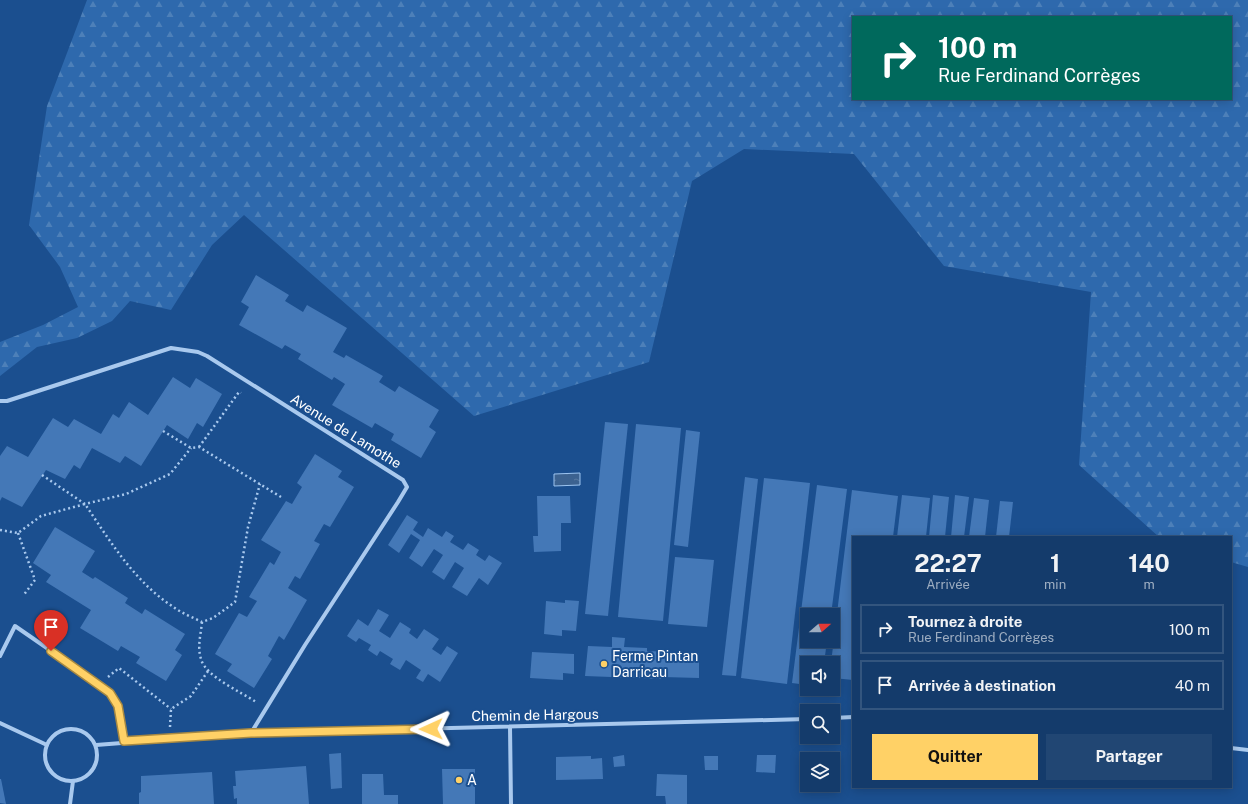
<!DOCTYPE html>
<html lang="fr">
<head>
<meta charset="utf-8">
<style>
  :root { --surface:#143b6b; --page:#214673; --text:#f1f3f6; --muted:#9dadc1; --line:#33557e; --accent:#ffd166 }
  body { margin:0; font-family:"Public Sans",sans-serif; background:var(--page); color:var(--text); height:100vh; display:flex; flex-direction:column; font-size:15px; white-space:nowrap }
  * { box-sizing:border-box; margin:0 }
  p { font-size:13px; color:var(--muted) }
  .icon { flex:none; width:22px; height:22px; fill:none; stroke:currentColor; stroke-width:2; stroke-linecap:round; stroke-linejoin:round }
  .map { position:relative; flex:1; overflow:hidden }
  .panel { position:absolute; left:852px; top:536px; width:380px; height:252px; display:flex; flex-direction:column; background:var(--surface); border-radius:0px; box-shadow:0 2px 10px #0003,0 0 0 1px var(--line) }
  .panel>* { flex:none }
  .hud { position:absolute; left:852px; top:16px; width:380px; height:84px; border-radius:0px; box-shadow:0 2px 10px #0003,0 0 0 1px var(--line); background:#00695c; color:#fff; overflow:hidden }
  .needle { width:26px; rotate:70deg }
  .fabs { position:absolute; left:800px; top:608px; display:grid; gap:8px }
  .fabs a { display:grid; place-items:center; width:40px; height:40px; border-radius:0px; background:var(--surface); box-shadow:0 2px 10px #0003,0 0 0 1px var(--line); font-size:20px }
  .pin { position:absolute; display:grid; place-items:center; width:34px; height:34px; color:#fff; margin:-41px -17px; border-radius:50% 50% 50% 0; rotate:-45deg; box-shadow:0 0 4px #0007 }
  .pin .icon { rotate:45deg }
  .me { position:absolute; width:44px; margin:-22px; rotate:269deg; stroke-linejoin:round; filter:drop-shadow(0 0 3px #0008) }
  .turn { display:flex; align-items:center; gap:14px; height:84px; padding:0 20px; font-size:18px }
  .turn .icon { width:52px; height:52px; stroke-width:2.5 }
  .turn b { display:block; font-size:28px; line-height:34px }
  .eta { display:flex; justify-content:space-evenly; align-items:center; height:68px; text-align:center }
  .eta b { font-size:24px; font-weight:700; line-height:28px }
  .action { display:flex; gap:8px; margin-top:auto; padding:8px 20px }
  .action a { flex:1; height:46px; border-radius:0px; background:var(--accent); color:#111; font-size:16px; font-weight:700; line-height:46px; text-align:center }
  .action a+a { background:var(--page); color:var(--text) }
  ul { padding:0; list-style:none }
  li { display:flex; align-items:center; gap:12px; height:50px; margin:0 8px 6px; padding:0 12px; border:2px solid var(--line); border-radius:0px }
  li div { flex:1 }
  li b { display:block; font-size:15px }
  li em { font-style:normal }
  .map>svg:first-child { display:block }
</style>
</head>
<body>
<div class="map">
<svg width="1248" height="804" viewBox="0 0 1248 804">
  <defs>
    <pattern id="forest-firs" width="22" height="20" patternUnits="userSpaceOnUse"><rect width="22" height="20" fill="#2e69ad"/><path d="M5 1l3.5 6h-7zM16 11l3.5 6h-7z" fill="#4d80b9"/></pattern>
    <pattern id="water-ripples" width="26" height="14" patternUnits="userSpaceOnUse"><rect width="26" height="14" fill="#3c6290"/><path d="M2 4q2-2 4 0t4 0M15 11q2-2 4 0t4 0" fill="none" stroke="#597aa1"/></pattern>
  </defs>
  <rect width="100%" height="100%" fill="#1b4f8f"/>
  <path fill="url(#forest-firs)" fill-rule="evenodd" d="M87,0H1248V567L1231,562V537H1159L1079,465L1091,292L944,266L854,154L744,149L692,181L649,362L474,416L244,215L212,245L171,310L130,301L112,321L77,338L37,347L0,376V342L43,325L78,307L60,267L29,225L47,106ZM853,17H1231V99H853Z"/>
  <polygon fill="url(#water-ripples)" stroke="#9cc4f0" points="580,473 580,485 554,486 554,474"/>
  <g fill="#4478b7">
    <polygon points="256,275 289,295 285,301 303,312 307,305 347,328 333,352 344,358 346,355 383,376 379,382 395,392 399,386 439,410 429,427 436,432 421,458 391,440 394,434 375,423 372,428 332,405 345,384 334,377 332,380 298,359 301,354 285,345 282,349 239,325 249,307 241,302"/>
    <polygon points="173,377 190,388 196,378 222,394 203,427 197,423 188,439 167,425 141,466 125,456 120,463 92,448 80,469 74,465 65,479 46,470 22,507 2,497 0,501 0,456 7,446 28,457 53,418 68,427 74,419 101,434 113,414 119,418 129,402 148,415"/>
    <polygon points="605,422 628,424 608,616 585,614"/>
    <polygon points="636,424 681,428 663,621 618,617"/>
    <polygon points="686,430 700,432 688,547 674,545"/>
    <polygon points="315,454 342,471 338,477 354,487 330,527 324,524 314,541 320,544 300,579 295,576 288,588 307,600 284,640 279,636 268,656 272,659 254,688 227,671 232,664 215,654 239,613 247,617 257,601 249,597 270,562 274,565 281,552 261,540 286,501 292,504 302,487 297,483"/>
    <polygon points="745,477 758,479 736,676 722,675"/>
    <polygon points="764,478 810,483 787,684 741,678"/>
    <polygon points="817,485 847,489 831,615 807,615 807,641 827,641 824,663 807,663 807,685 792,683"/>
    <polygon points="852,490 898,496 893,537 853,537 853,680 833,678 833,663 831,663"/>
    <polygon points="902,495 930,498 926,537 897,537"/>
    <polygon points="933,495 949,497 945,537 929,537"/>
    <polygon points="955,495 969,497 964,537 951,537"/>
    <polygon points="537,496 570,496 571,523 561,523 561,551 534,552 533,536 538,536"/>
    <polygon points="974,498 989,500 985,537 969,537"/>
    <polygon points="1000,501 1013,502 1009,537 996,537"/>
    <polygon points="407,515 418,522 413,530 423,537 428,528 442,537 446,531 454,536 450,542 463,550 468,543 479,550 476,555 485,561 489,555 502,563 488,585 479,578 467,596 452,587 464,568 455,562 444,580 432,572 443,555 434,549 422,567 409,558 420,540 411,534 399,553 388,545"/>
    <polygon points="55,527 95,551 82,572 93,579 95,577 128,598 125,603 142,614 145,609 185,634 175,650 182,655 166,681 136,663 140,657 121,646 118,651 80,628 91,610 46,582 51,575 33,563"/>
    <polygon points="675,557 714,560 707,627 668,624"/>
    <polygon points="565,600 579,601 576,631 562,630 562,636 544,634 546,601 565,603"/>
    <polygon points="378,609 389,615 379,631 390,638 400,622 411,629 409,633 417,639 424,629 439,639 432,649 441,655 447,646 458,653 440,682 428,674 423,682 416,678 421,670 406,660 400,670 390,664 393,659 380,651 377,656 368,650 371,645 359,638 356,642 347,636 358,619 368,626"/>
    <polygon points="612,637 625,638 624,647 647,648 647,651 699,653 699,678 663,677 663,679 585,676 588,646 612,647"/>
    <polygon points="532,652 574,654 574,674 563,673 563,680 530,678"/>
    <polygon points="341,753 342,788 331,789 329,754"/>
    <polygon points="624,755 625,766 614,767 613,757"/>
    <polygon points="757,755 776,755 775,773 756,772"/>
    <polygon points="591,756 591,759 602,758 603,779 556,780 556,757"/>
    <polygon points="704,756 718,756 718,770 705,770"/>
    <polygon points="306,766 309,804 237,804 237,798 234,799 233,786 236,786 235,771"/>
    <polygon points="442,769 475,769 475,804 443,804"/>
    <polygon points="212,772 214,804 139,804 139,793 141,792 141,776"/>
    <polygon points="362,774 383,774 384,795 398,795 398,804 362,804"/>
    <polygon points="657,774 687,775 687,804 666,804 665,796 656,796"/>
    <polygon points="0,779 1,779 6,804 0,803"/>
  </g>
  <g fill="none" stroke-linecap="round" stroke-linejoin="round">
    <g stroke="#a9c9ee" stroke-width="2.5" stroke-dasharray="2 3" stroke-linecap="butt">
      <polyline points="163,431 191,448 199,447 281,497"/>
      <polyline points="199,447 239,392 241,393"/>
      <polyline points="42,475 85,504 126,494 170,474 191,448"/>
      <path d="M0,530L18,533L41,516L85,504C110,541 134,581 172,606C181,613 192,617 202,622L213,618L235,602L248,527L260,484"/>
      <polyline points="18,533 35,580 23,596"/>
      <path d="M202,622C201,634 197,646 201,659C205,676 241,692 256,702"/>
      <polyline points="108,677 119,668 171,709"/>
      <polyline points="170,727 171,709 191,696 208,671"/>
    </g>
    <g stroke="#a9c9ee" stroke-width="4">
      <polyline points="0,401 7,401 171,348 198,352 207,356 403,480 407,487 398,502 305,645 251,733"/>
      <path d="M0,656L15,626L99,684C121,702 119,715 124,741"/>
      <polyline points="833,718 853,717"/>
      <polyline points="0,723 47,745"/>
      <polyline points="510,727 511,804"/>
      <circle cx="71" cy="755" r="26"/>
      <polyline points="96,745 251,733 807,719"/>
      <polyline points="1231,748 1248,750"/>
      <polyline points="70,804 73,781"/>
    </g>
  </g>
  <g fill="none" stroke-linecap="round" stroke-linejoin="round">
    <g stroke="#a68842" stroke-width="10">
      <polyline id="route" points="51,651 110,693 118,706 124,741 251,733 431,729"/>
    </g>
    <use href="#route" stroke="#ffd166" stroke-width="7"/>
  </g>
  <g fill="#ffd166" stroke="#1b4f8f" stroke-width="1.5">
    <circle cx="604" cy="664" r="4"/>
    <circle cx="459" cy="780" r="4"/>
  </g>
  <g text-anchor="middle" stroke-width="4" stroke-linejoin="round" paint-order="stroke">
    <g font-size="14" fill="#fff" stroke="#1b4f8f">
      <text transform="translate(346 431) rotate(32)" y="5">Avenue de Lamothe</text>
      <text transform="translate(535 715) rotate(-1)" y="5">Chemin de Hargous</text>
    </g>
    <g font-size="14" fill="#fff" stroke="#1b4f8f" text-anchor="start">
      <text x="612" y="661">Ferme Pintan<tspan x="612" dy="16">Darricau</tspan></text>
      <text x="467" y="785">A</text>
    </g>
  </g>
</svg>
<div class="fabs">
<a><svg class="needle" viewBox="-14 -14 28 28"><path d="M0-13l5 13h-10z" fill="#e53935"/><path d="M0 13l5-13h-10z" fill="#9dadc1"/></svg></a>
<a><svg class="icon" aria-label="sound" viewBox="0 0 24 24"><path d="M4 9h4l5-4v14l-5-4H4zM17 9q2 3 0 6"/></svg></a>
<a><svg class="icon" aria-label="search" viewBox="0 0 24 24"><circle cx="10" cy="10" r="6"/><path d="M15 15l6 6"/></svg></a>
<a><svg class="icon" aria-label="layers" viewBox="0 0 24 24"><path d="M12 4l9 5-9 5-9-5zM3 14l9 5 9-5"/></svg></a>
</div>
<div class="pin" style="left:51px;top:651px;background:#d93025"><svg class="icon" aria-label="arrive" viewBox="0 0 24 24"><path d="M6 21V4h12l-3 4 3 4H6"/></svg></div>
<svg class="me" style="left:431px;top:729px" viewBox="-20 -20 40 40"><path d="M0-17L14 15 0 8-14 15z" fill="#ffd166" stroke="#fff" stroke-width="4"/></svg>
<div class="hud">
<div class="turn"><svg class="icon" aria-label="right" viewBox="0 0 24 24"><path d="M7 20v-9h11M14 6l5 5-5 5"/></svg><div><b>100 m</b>Rue Ferdinand Corrèges</div></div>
</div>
<section class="panel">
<div class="eta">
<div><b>22:27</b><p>Arrivée</p></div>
<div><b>1</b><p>min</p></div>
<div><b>140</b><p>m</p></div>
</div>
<ul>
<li><svg class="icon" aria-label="right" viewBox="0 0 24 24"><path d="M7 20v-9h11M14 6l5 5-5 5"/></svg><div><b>Tournez à droite</b><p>Rue Ferdinand Corrèges</p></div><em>100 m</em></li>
<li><svg class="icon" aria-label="arrive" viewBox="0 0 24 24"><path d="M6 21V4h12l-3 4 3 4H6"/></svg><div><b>Arrivée à destination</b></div><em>40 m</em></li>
</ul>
<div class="action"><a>Quitter</a><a>Partager</a></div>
</section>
</div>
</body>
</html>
